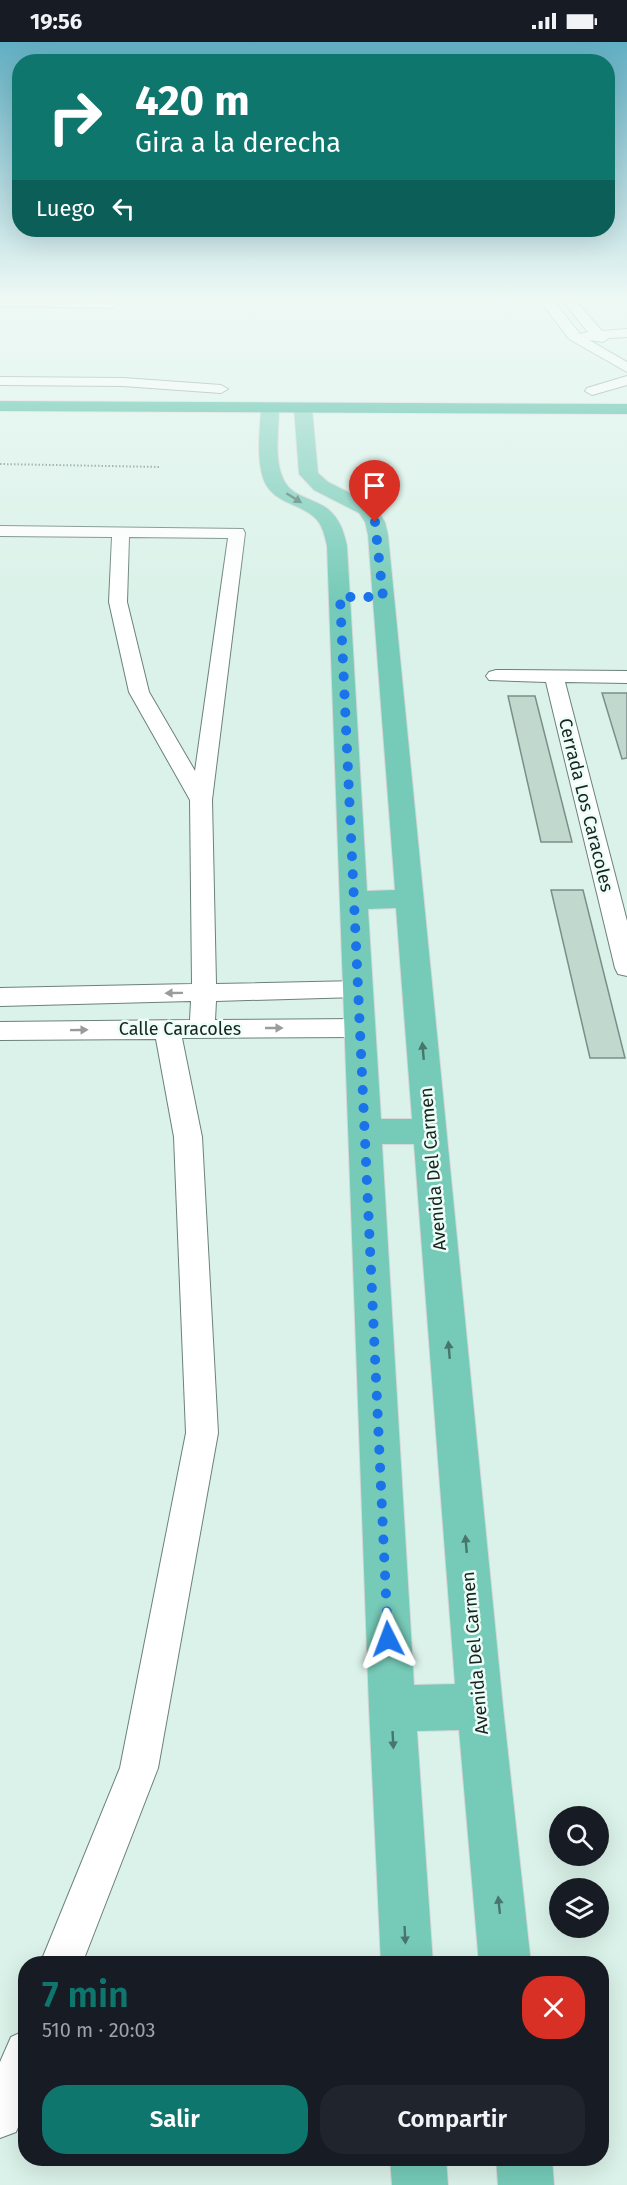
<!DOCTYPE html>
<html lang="es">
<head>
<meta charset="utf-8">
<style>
  :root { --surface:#171b24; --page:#20242c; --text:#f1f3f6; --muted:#9ea1a6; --accent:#0f766e }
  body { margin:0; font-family:"Fira Sans",sans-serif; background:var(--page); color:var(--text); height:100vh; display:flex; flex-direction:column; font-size:22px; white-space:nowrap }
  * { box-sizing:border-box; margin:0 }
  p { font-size:20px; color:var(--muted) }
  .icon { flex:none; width:33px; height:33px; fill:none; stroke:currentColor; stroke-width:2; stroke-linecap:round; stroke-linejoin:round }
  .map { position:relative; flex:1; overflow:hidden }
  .side { position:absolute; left:18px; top:1914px; width:591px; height:210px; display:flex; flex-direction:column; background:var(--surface); border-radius:24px; box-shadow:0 6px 24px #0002 }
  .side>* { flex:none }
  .hud { position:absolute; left:12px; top:12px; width:603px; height:183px; border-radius:24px; box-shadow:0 6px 24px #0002; background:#0f766e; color:#fff; overflow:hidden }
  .buttons { position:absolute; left:549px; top:1764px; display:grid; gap:12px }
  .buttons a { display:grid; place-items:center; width:60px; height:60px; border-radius:50%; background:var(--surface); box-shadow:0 6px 24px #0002; font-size:30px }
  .pin { position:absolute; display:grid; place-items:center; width:51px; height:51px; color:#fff; margin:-62px -26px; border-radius:50% 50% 50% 0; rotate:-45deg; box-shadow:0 0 6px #0007 }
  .pin .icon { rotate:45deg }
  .me { position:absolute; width:66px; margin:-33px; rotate:357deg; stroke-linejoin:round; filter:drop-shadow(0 0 4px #0008) }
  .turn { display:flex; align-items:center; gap:21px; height:126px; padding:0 24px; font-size:27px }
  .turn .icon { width:78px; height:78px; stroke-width:2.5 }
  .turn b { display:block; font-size:42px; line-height:51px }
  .then { display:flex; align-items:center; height:57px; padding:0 24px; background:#0003; gap:12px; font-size:22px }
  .round { display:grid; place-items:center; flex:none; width:63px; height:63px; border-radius:24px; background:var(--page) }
  .head { display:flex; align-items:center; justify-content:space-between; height:102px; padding:0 24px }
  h1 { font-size:36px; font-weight:600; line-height:45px; color:var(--accent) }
  .primary-button { display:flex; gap:12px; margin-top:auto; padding:12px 24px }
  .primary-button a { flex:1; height:69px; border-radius:24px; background:var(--accent); color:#fff; font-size:24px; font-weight:600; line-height:69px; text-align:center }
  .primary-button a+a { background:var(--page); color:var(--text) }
  .status { display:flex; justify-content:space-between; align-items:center; height:42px; padding:0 30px; background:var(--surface); direction:ltr }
  .status svg { height:16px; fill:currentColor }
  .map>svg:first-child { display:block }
</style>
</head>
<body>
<div class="status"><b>19:56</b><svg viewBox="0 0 49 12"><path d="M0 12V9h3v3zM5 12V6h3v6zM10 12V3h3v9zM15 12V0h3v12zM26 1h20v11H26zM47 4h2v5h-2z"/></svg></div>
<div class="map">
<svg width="627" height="2143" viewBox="0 0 627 2143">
  <rect width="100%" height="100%" fill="#daf2e9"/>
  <g fill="#c1d8cf" stroke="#7a8f88" stroke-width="1.5">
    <polygon points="602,651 627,651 627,716 622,717"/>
    <polygon points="508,654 535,654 572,800 541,800"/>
    <polygon points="551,848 583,848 625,1016 590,1016"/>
  </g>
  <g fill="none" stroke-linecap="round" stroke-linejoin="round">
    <g stroke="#6c817a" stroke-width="2">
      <g id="minor">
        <polygon points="0,257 110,258 125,257 113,266 0,264"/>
        <polygon points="539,257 552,257 580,292 588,290 561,257 574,257 602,289 627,287 627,295 609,296 603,300 589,298 627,320 627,330 569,297"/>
        <polygon points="627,334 627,343 592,353 585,349 587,346"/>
        <polygon points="0,335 123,336 221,343 228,347 221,351 123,344 0,343"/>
        <path d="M0,484L243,487L245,491L212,758L216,942L358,939L367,941L370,947L367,953L358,955L216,959L215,978L360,977L369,980L373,986L369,992L360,995L182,996L202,1095L218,1391L158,1726L82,1922H40L120,1726L186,1391L174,1095L156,997L0,998V980L190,978L191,959L0,964V946L192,942L190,758L129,650L109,560L112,495L0,494ZM129,495L228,496L195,729L149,650L127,560Z"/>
        <polygon points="496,628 627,629 627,641 565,640 627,879 627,934 618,932 615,926 546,640 489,638 486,634 489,630"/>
        <polygon points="26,1988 26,2066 16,2090 0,2096 0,2020 11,1995"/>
      </g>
    </g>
    <g stroke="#d6d7d7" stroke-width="2">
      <g id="major">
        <path d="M270,361L276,362L279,366C279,388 274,416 283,436C290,455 314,456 328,467C340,477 344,490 347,504L367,849L395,848L368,493L365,480L359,471L314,448L299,432L294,366L297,362H309L312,366L318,431L328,440L374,463L385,480L388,493L503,1665L531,1922H479L459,1688L417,1689L433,1922H381L369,1666L327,504C325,495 323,485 317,478C301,460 272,463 263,436C256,414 260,388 261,366L264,362ZM396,866L412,1077H381L368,867ZM382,1102H414L455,1642L414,1643Z"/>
        <polygon points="390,2116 446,2116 448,2143 392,2143"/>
        <polygon points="496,2116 552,2116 554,2143 498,2143"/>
      </g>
    </g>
    <g stroke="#d6d7d7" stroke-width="2">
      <polygon id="highway" points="0,359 627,362 627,372 0,369"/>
    </g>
    <polyline stroke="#70807a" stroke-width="2" stroke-dasharray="1.5 2" stroke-linecap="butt" points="0,422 161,425"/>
    <use href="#minor" fill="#fff" fill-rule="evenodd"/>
    <use href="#major" fill="#76cbb8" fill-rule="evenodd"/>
    <use href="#highway" fill="#1ba889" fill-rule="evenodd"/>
  </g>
  <defs><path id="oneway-solid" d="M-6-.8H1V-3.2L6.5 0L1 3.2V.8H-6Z" transform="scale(1.5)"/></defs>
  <g fill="#48766c">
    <use href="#oneway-solid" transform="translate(294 456) rotate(32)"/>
    <use href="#oneway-solid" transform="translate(423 1009) rotate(-95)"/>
    <use href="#oneway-solid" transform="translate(449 1308) rotate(-95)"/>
    <use href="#oneway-solid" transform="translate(466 1502) rotate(-95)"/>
    <use href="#oneway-solid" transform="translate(393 1698) rotate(87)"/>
    <use href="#oneway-solid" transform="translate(499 1863) rotate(-96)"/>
    <use href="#oneway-solid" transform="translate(405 1893) rotate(87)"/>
  </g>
  <g fill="#989c9a">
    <use href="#oneway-solid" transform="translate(174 951) rotate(179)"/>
    <use href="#oneway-solid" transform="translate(274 986)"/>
    <use href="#oneway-solid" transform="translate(79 988) rotate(-1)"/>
  </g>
  <linearGradient id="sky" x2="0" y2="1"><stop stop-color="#62afc3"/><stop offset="0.46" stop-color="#eef9f5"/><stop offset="1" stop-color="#eef9f5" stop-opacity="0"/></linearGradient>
  <rect width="627" height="557" fill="url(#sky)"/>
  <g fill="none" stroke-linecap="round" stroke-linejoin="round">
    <polyline stroke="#1a73e8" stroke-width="10" stroke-dasharray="0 18" points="375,480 383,555 340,555 388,1597"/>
  </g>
  <g text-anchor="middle" stroke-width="5" stroke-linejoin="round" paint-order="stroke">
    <g font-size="18" fill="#19221f" stroke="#ebfef7">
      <text transform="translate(586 763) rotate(76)" y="6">Cerrada Los Caracoles</text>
      <text x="180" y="993">Calle Caracoles</text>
      <text transform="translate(433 1127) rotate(-95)" y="6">Avenida Del Carmen</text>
      <text transform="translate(475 1611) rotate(-95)" y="6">Avenida Del Carmen</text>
    </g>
  </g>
</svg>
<div class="buttons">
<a><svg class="icon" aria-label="search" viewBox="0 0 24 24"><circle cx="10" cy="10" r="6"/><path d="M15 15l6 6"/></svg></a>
<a><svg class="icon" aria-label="layers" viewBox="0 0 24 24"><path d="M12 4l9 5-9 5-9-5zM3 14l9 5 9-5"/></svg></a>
</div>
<div class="pin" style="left:375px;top:480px;background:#d93025"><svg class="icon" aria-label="arrive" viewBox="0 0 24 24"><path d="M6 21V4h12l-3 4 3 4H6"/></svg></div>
<svg class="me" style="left:388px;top:1597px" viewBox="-20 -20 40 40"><path d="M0-17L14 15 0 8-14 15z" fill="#1a73e8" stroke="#fff" stroke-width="4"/></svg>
<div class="hud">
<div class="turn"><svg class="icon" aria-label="right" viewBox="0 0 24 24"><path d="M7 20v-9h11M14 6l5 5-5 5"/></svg><div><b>420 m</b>Gira a la derecha</div></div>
<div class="then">Luego<svg class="icon" aria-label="left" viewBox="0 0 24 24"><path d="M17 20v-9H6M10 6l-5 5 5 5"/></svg></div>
</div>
<section class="side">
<div class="head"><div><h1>7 min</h1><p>510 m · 20:03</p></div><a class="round" style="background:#d93025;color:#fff"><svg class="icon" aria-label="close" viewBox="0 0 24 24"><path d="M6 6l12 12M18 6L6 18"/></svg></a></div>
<div class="primary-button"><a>Salir</a><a>Compartir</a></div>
</section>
</div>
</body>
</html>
